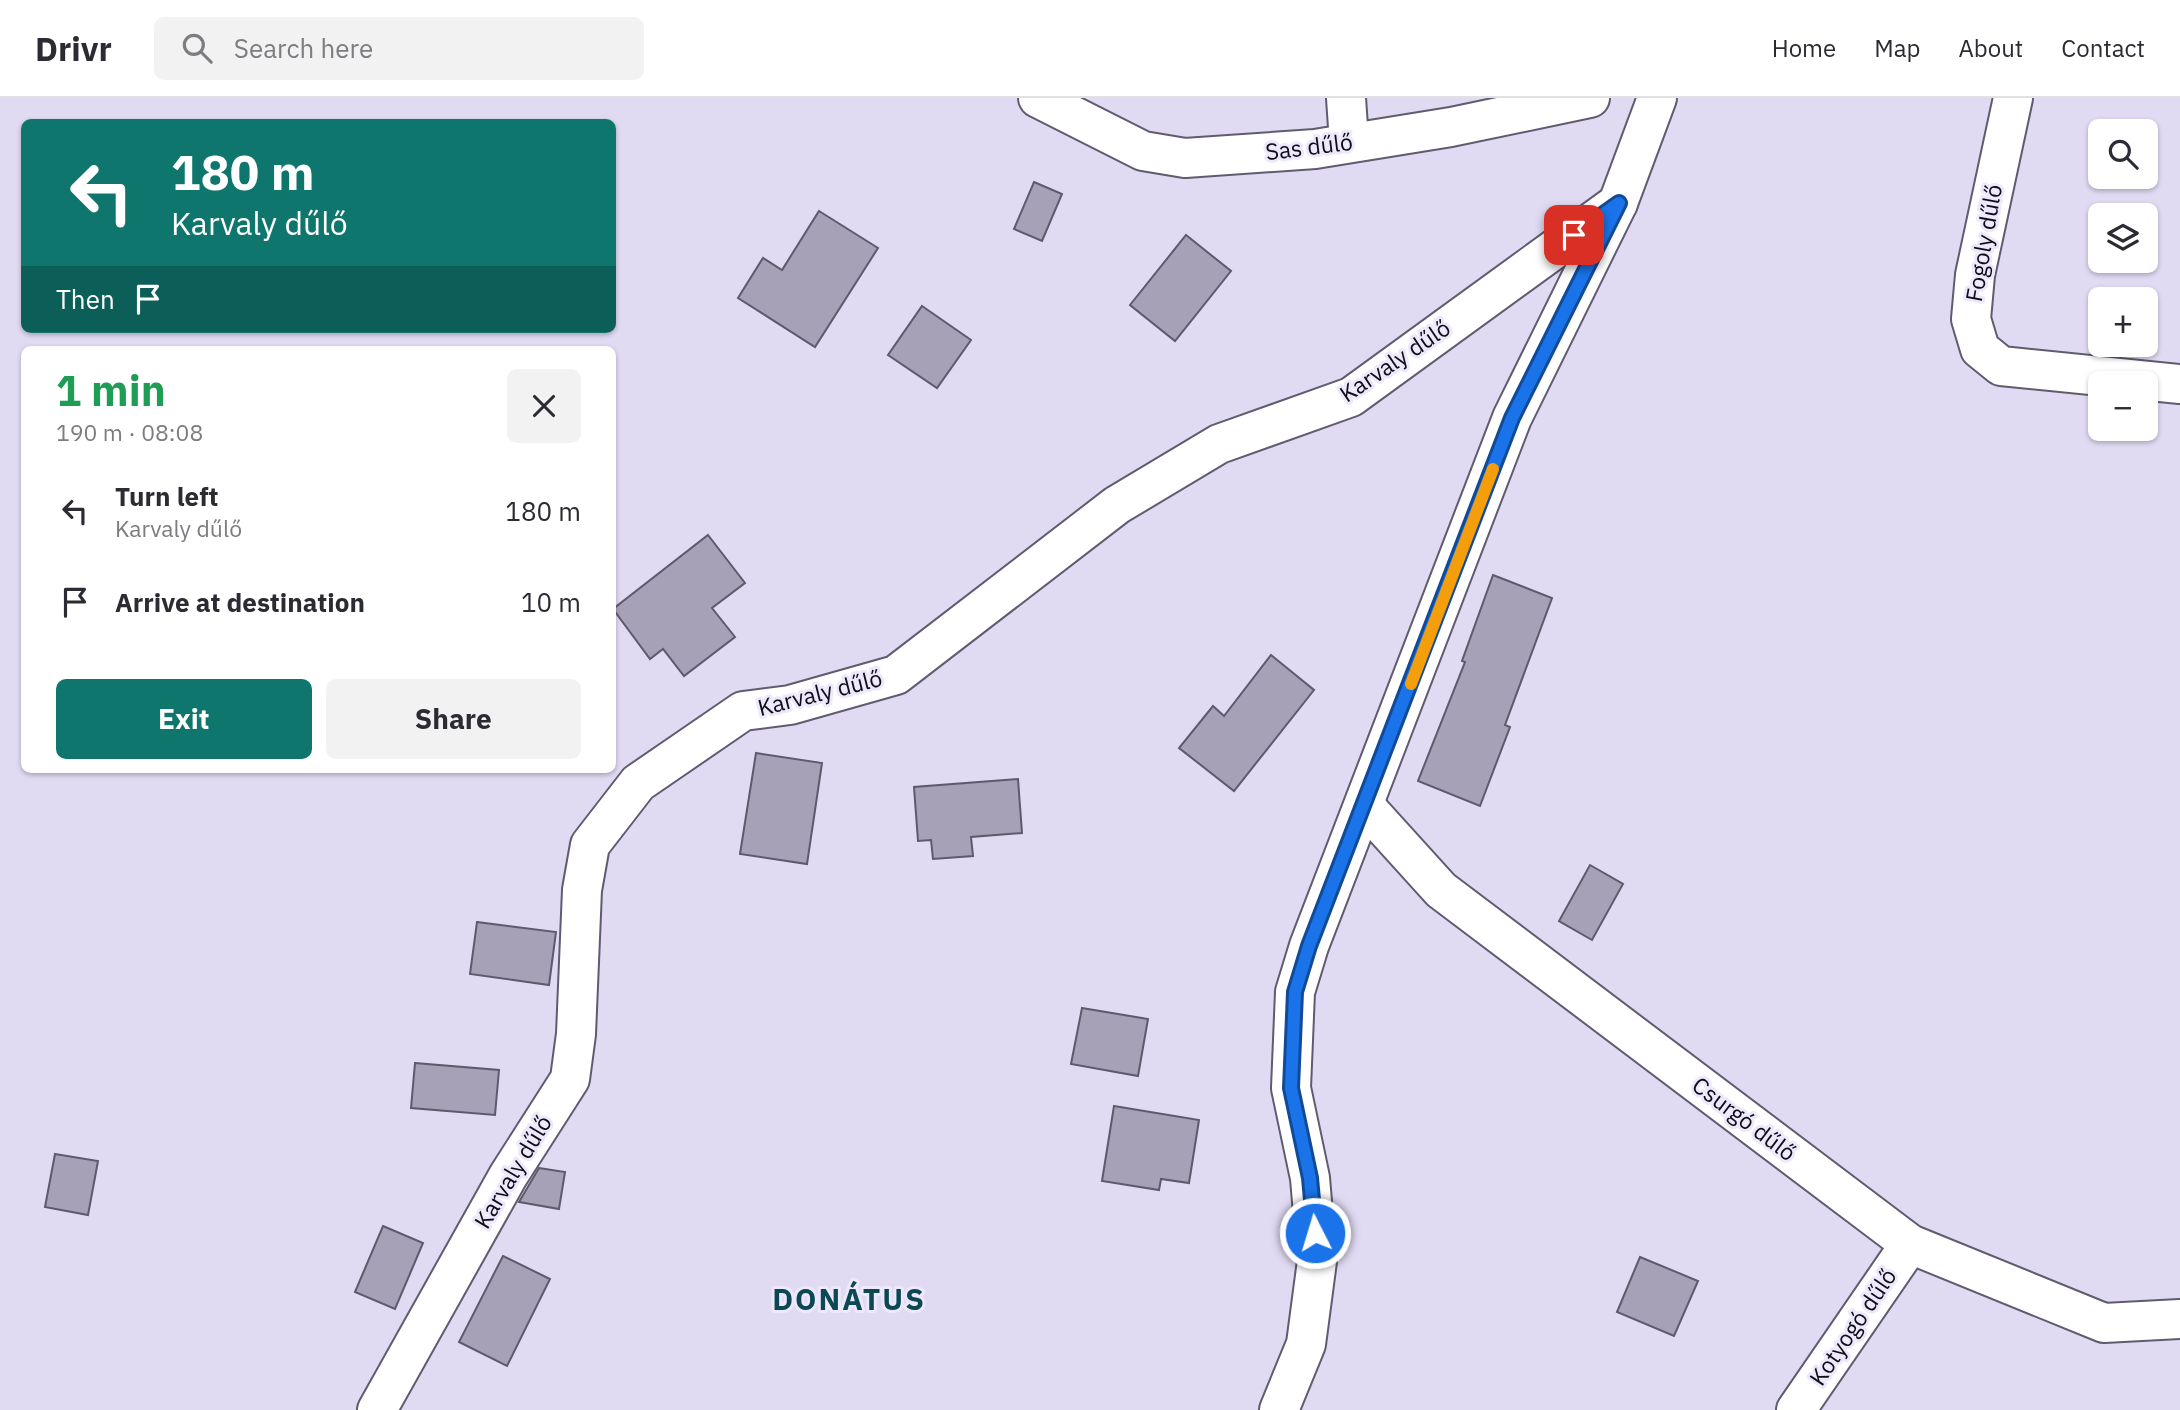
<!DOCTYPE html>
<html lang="en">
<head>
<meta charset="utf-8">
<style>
  :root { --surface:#fff; --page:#f2f2f3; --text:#2b2b33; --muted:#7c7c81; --line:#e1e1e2; --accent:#0f766e }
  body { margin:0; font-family:"IBM Plex Sans",sans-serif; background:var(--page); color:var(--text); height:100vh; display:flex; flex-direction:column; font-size:26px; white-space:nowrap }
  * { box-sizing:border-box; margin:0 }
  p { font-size:23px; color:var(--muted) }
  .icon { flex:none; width:38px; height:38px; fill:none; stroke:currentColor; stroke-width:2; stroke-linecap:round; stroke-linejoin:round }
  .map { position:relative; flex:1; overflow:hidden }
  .drawer { position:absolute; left:21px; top:248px; width:595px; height:427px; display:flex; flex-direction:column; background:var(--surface); border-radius:10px; box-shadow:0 2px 5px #0004 }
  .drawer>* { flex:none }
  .banner { position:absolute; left:21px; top:21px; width:595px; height:214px; border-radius:10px; box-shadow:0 2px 5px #0004; background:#0f766e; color:#fff; overflow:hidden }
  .tools { position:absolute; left:2088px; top:21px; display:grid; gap:14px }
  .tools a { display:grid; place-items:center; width:70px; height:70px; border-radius:10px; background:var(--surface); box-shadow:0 2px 5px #0004; font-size:35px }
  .pin { position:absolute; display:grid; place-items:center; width:60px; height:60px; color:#fff; margin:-30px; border-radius:14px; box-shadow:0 4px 10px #0006 }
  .me { position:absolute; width:77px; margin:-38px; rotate:355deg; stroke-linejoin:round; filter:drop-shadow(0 0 5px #0008) }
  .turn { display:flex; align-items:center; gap:24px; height:147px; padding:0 35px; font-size:32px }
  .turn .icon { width:91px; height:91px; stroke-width:2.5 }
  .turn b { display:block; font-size:49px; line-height:60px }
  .then { display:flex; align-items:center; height:66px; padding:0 35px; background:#0003; gap:14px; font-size:26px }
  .round { display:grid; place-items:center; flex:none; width:74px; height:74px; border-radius:10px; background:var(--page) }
  .headline { display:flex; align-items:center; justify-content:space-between; height:119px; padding:0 35px }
  h1 { font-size:42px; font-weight:700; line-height:52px; color:#1e9e55 }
  .primary-button { display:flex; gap:14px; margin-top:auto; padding:14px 35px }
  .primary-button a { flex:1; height:80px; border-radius:10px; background:var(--accent); color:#fff; font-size:28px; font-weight:700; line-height:80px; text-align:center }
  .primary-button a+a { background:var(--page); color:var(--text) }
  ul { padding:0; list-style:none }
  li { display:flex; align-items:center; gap:21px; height:91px; padding:0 35px }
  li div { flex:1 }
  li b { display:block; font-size:26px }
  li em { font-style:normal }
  header { display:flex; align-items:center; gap:42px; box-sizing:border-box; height:98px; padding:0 35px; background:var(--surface); border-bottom:2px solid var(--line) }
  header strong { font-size:33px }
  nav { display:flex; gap:38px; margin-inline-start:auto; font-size:24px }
  .search { width:490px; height:63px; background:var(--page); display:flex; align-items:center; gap:18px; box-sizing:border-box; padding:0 24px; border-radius:10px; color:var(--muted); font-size:26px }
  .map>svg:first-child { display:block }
</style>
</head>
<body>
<header>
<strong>Drivr</strong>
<div class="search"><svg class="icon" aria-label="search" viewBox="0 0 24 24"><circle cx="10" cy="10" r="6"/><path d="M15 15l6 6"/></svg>Search here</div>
<nav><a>Home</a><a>Map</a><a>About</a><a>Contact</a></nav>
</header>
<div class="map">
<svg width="2180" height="1312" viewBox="0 0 2180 1312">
  <rect width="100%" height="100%" fill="#e0daf3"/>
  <g fill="#a7a1b8" stroke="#5f596e" stroke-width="2">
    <polygon points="1034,84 1062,96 1042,143 1014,131"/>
    <polygon points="819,113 878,150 815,249 738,200 763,160 782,172"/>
    <polygon points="1186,137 1231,173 1175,243 1130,207"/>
    <polygon points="922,208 971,242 937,290 888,257"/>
    <polygon points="708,437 745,485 712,510 735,539 684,578 663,551 650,561 613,511"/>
    <polygon points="1493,477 1552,500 1505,627 1510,629 1480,708 1418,683 1465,564 1462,563"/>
    <polygon points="1271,557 1314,592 1234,693 1179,650 1213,608 1224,618"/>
    <polygon points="756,655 822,665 807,766 740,756"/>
    <polygon points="1018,681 1022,735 971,739 973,758 933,761 931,742 918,743 914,689"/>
    <polygon points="1590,767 1623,786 1592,842 1559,823"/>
    <polygon points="477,824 556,834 549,887 470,876"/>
    <polygon points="1082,910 1148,921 1138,978 1071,966"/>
    <polygon points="415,965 499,972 495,1017 411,1010"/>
    <polygon points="1114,1008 1199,1022 1189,1085 1161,1081 1159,1092 1102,1083"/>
    <polygon points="55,1056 98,1063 88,1117 45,1109"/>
    <polygon points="539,1070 565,1074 559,1111 519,1104"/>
    <polygon points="383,1128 423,1145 395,1211 355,1194"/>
    <polygon points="503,1158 550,1181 507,1268 459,1244"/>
    <polygon points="1640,1159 1698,1183 1674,1238 1617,1214"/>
  </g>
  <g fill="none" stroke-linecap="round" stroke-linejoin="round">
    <g stroke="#605b6f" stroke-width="42">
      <g id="minor">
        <polyline points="1038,0 1143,53 1185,60 1315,51 1451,29 1590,0"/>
        <polyline points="1346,0 1349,44"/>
        <polyline points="2013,0 1975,177 1971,221 1980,251 2001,268 2180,286"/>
        <polyline points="1364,707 1441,792 1910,1146 2104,1225 2180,1221"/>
        <polyline points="377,1312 508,1078 570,981 576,936 582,792 590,747 638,685 743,613 790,607 896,577 1117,407 1219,346 1351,299 1618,105"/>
        <polyline points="1279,1312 1306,1246 1317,1163 1310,1080 1291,990 1295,894 1309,848 1512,320 1618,105 1657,0"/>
        <polyline points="1796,1312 1910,1146"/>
      </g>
    </g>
    <use href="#minor" stroke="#fff" stroke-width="38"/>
  </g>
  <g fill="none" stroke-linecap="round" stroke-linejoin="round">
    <g stroke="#114b97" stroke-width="18">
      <polyline id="route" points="1315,1135 1310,1080 1291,990 1295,894 1309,848 1512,320 1619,105 1574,137"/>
    </g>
    <use href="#route" stroke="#1a73e8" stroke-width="12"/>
    <polyline stroke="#f59e0b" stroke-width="12" points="1411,586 1493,371"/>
  </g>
  <g text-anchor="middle" stroke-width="6" stroke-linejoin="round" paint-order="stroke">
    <g font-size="23" fill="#0e0c14" stroke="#ede8fc">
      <text transform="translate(1309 49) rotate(-7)" y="8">Sas dűlő</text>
      <text transform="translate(1984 145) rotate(-80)" y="8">Fogoly dűlő</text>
      <text transform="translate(1395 263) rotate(-34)" y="8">Karvaly dűlő</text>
      <text transform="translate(820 595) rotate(-14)" y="8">Karvaly dűlő</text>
      <text transform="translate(1744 1021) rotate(37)" y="8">Csurgó dűlő</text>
      <text transform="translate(513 1074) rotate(-59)" y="8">Karvaly dűlő</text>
      <text transform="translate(1853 1229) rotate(-56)" y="8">Kotyogó dűlő</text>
    </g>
    <g font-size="30" font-weight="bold" letter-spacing="2" fill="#0b4853" stroke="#ede8fc">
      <text x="849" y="1212">DONÁTUS</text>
    </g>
  </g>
</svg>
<div class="tools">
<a><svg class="icon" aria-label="search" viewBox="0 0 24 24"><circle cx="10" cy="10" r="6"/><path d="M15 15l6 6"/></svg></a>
<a><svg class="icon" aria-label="layers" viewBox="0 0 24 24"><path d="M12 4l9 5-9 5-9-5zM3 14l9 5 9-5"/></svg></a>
<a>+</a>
<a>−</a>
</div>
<div class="pin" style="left:1574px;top:137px;background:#d93025"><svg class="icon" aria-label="arrive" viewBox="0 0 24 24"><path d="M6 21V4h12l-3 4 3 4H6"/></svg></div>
<svg class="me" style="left:1315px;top:1135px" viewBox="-20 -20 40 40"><circle r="17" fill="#1a73e8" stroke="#fff" stroke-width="3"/><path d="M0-11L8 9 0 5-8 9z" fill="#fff"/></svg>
<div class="banner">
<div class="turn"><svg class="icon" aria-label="left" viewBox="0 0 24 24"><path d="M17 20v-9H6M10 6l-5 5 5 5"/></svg><div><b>180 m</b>Karvaly dűlő</div></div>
<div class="then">Then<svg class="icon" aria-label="arrive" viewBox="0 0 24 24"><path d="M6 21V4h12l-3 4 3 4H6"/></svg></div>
</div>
<section class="drawer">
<div class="headline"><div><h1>1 min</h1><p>190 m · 08:08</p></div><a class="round"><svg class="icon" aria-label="close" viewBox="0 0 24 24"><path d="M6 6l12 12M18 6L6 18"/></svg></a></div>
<ul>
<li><svg class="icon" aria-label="left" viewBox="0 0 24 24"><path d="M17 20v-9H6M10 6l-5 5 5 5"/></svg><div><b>Turn left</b><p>Karvaly dűlő</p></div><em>180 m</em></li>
<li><svg class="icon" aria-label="arrive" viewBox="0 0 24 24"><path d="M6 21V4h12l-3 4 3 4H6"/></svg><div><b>Arrive at destination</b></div><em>10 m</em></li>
</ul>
<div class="primary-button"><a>Exit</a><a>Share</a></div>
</section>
</div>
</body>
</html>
